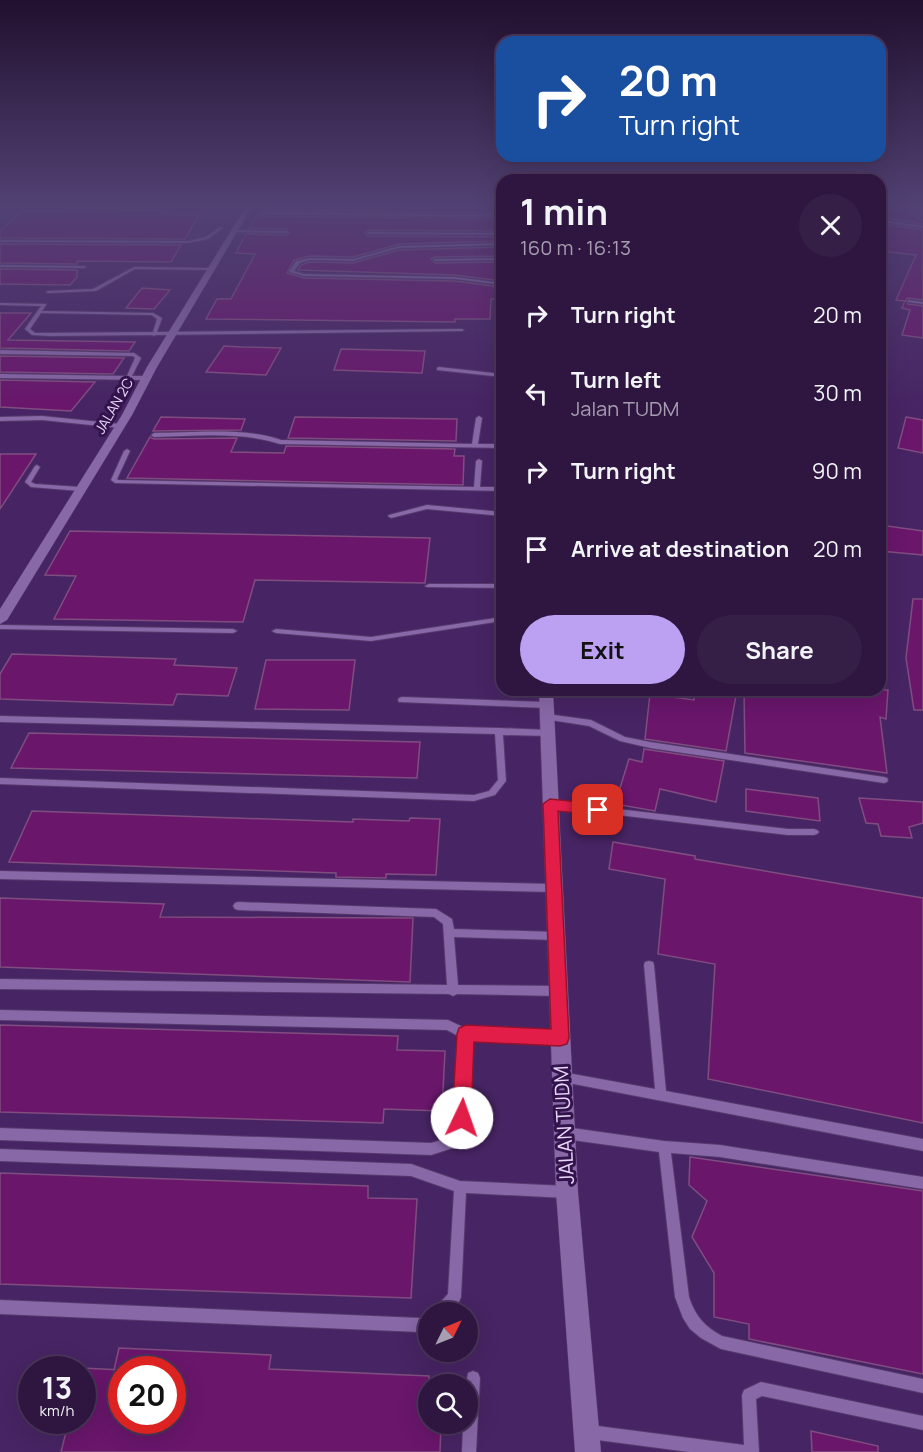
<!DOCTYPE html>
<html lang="en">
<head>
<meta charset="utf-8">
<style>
  :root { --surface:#2e1640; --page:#361f47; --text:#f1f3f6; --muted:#a79fb1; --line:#493559; --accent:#bca0f2 }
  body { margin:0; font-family:Manrope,sans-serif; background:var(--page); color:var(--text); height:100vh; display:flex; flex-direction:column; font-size:22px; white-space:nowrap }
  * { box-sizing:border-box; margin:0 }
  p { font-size:20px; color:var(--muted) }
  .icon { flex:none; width:33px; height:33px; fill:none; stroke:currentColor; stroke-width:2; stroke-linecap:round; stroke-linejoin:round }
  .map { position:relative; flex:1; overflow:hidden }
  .sheet { position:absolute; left:496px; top:174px; width:390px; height:522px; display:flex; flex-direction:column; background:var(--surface); border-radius:18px; box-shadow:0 6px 24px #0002,0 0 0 2px var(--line) }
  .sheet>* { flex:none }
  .guide { position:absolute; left:496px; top:36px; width:390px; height:126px; border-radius:18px; box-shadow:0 6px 24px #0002,0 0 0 2px var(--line); background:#1a4fa0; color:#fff; overflow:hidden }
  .needle { width:39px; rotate:47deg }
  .fabs { position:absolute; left:418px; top:1302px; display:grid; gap:12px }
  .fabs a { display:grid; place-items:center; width:60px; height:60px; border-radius:50%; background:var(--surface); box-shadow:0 6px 24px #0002,0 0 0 2px var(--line); font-size:30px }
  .speed { position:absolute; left:18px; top:1356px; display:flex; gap:12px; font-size:30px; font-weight:700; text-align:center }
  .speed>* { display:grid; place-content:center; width:78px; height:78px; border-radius:50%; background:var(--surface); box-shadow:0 6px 24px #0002,0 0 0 2px var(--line); line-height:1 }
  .speed small { font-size:15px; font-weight:400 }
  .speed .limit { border:9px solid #d22; background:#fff; color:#111 }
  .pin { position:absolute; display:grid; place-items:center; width:51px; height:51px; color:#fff; margin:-26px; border-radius:12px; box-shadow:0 3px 9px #0006 }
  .me { position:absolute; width:66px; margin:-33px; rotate:3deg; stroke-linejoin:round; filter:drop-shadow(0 0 4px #0008) }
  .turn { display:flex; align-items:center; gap:21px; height:126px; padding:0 24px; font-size:27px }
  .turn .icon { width:78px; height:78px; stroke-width:2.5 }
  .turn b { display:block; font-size:42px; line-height:51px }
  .round { display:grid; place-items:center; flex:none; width:63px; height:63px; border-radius:32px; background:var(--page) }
  .headline { display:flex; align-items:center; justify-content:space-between; height:102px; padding:0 24px }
  h1 { font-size:36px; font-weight:700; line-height:45px }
  .action { display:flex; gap:12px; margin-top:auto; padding:12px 24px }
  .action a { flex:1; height:69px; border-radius:36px; background:var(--accent); color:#111; font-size:24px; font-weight:700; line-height:69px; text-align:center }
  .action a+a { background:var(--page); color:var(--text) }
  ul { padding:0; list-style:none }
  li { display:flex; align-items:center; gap:18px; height:78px; padding:0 24px }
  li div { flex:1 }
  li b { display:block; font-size:22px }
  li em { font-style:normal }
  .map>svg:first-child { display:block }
</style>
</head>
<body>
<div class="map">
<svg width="923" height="1452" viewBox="0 0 923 1452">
  <rect width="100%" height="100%" fill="#3d1e56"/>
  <path fill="#472463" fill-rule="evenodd" d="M0,205H502V690H880L881,205H923V1452H0ZM429,1312H468V1352H429ZM32,1370H82V1420H32ZM122,1370H172V1420H122ZM429,1384H468V1424H429Z"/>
  <g fill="#69166b" stroke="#804d80" stroke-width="1.5">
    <polygon points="265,205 502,205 502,213 261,210"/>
    <polygon points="893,205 923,206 923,212 918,219 923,220 923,224 882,217"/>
    <polygon points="68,209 167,211 164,214 200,214 185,239 0,238 0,231 22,211 66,211"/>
    <polygon points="259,213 261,216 502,219 502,231 368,230 365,233 367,236 502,237 502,241 399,244 353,257 310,256 294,260 287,273 304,278 455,281 500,287 500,298 491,299 490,319 455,319 455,322 206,319 217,299 231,299 255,254 236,253 246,234 286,235 290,233 286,229 249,228"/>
    <polygon points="883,224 923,230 923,300 908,298 906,300 908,304 923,306 923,338 902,335 910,310 902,308 905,301 896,300 916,255 880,251 880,225"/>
    <polygon points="0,244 181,245 171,262 77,261 77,264 0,263"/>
    <polygon points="502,247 502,256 435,257 431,259 435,263 502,262 501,281 455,275 298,270 301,265 310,262 353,263 399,250"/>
    <polygon points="0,269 77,270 77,277 70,285 0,284"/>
    <polygon points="142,288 170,290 154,309 126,308"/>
    <polygon points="0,313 31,313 8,340 135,342 129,351 0,348"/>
    <polygon points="224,346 242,347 281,348 266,375 206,372"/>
    <polygon points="341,349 425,351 422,373 334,370"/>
    <polygon points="0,356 124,358 113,374 0,372"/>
    <polygon points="0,380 95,382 71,411 0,407"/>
    <polygon points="161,417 245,419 241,430 153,431"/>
    <polygon points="295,417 457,419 456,441 288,438"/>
    <polygon points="906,417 923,420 923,453 898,448"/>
    <polygon points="150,437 154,439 237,438 231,452 284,453 286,446 455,449 454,456 464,456 463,485 127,478"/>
    <polygon points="0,454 36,454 0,509"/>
    <polygon points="880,525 923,531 923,555 880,551"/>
    <polygon points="70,531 430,538 425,583 255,580 243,622 54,619 76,576 45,575"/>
    <polygon points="913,599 923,599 923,710 914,710 906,658"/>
    <polygon points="12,654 176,659 174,665 237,668 228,696 177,694 173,705 0,699 0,674"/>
    <polygon points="266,660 355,660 349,710 255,709"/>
    <polygon points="695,690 737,690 726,751 645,739 650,694 694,700"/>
    <polygon points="744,690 888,690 886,719 880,717 887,773 745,753"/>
    <polygon points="29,733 420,742 417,778 11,768"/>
    <polygon points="644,749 724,761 716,802 660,789 655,811 615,804 629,759 642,762"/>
    <polygon points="746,789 818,798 820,821 746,811"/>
    <polygon points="859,798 923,802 923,823 909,827 912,838 881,836 878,824 866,823"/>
    <polygon points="32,811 353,822 353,819 409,821 410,818 440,819 436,875 386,874 386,878 336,877 336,873 9,862"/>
    <polygon points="613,842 695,856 695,859 923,898 923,1123 708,1079 715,964 658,954 665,879 609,869"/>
    <polygon points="0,898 164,904 160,917 413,918 410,982 0,967"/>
    <polygon points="0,1025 398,1036 397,1050 445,1051 442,1111 384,1109 383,1123 0,1112"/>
    <polygon points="690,1157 923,1191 923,1374 749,1339 749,1324 714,1317 714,1273 692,1237 707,1201 689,1185"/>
    <polygon points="0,1173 368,1186 368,1198 417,1199 411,1298 0,1284"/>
    <polygon points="119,1348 271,1355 269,1369 429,1376 429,1424 441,1424 440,1452 61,1452 69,1420 82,1420 82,1368 122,1370 122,1420 172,1420 172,1370 114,1370"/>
    <polygon points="811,1431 878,1446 878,1452 812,1452"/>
  </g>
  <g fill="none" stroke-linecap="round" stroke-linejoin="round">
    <g stroke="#573a6c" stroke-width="2">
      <g id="lane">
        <polygon points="262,212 502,215 502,217 261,214"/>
        <polygon points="882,220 923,226 923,228 883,222"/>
        <polygon points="220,227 223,228 208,239 188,243 0,242 0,240 188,241 206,237"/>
        <polygon points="234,230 286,231 288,232 286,233 233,232"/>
        <polygon points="368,232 502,233 502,235 367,234"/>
        <polygon points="502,243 502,245 399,248 353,261 310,260 300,263 294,271 304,274 455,277 502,283 502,285 455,279 304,276 289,272 296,261 310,258 353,259 399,246"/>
        <polygon points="502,258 502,260 435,261 433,260 435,259"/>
        <polygon points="0,265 84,266 86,267 84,268 0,267"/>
        <polygon points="134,267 212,268 214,269 212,270 135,269 96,291 48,293 46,292 48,291 93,289"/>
        <rect x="499" y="300" width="3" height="2"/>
        <polygon points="908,300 923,302 923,304 908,302"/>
        <path d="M0,303L46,304V305L42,311L153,313L162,318L157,332L462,329L464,330L462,331L156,335L154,336L152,335L50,336L32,335L25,329L41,306L0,305ZM41,313L152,315L157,319L153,332L35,333L30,329Z"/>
        <polygon points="0,350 134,353 141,358 132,376 147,376 150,378 147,380 0,378 0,374 127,376 135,358 133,356 0,354"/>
        <polygon points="439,367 502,374 502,377 437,370 437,368"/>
        <polygon points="42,416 120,424 123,426 120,428 42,420 0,421 0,417"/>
        <path d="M479,416L482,418L478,444H502V448L280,444C240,431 195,436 154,437L151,435L154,433C190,433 247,427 281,440L472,444L476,418Z"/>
        <polygon points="127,449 130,451 117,479 118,480 474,487 476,461 479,459 482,461 480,487 502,487 502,491 115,483 111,480 124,451"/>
        <polygon points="37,465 40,467 31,482 35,484 80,487 83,489 80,491 31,487 25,482 35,466"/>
        <polygon points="427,505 502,512 502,516 427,509 391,518 388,516 389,515"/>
        <polygon points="429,584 502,584 502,588 427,587 425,586"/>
        <polygon points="502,617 502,621 371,641 276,633 272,631 276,629 371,637"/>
        <polygon points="0,625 233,629 237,631 233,633 0,629"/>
        <polygon points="402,697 547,702 551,705 547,708 399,702 398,700 399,698"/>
        <polygon points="547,714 591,720 625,737 650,742 884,777 887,778 888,780 887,782 884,783 650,748 620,741 589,726 544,719 543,717"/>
        <polygon points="0,716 499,728 548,730 552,733 548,736 503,735 506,781 495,795 474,801 0,784 0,778 474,795 489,791 498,780 495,734 0,722"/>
        <polygon points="550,801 788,829 814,829 817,830 819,832 817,834 814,835 788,835 550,807 547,806 546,804 547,802"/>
        <polygon points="0,871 553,884 556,885 558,888 556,891 553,892 0,879"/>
        <polygon points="238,902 436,909 452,919 454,929 555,932 559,933 560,936 559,939 555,940 454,937 458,985 558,986 562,988 563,991 562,994 558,996 457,994 453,996 449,994 0,989 0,979 447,985 443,924 434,917 238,910 235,909 233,906 235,903"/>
        <polygon points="649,961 653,962 654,965 666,1091 923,1139 923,1151 558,1081 556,1077 558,1073 562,1072 655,1089 644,965 645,962"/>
        <polygon points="0,1010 448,1020 467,1029 560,1033 564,1035 565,1038 564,1041 560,1043 471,1039 468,1069 470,1102 466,1133 456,1147 431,1155 0,1140 0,1128 431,1143 448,1138 454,1131 458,1102 456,1069 460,1037 447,1030 0,1020"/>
        <path d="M565,1127L664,1141L720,1145L923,1177V1189L720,1157L671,1153L689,1297C695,1316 705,1327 722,1336L923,1379V1393L721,1349L701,1338L690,1329L683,1318L675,1297L659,1152L565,1139L561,1137L559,1133L561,1129Z"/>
        <polygon points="0,1149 411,1164 460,1181 566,1186 570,1188 572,1192 570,1196 566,1198 466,1193 461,1297 459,1302 449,1312 435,1312 436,1307 448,1294 454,1191 411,1176 0,1161"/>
        <polygon points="0,1300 420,1318 429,1314 429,1328 420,1332 0,1314"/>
        <polygon points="473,1371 478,1373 480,1378 476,1452 462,1452 463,1424 468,1424 468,1384 466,1384 468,1373"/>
        <polygon points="761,1382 923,1416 923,1430 762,1396 756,1399 759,1452 689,1452 590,1439 585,1437 583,1432 585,1427 590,1425 744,1445 742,1395 744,1390"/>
      </g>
    </g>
    <g stroke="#573a6c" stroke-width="1">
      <g id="street">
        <polygon points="247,205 253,205 157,367 132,415 7,620 0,624 0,609 122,415 147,367"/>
        <polygon points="880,218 887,221 880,223"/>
        <polygon points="539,690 553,690 578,1192 601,1452 575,1452 556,1192"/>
      </g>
    </g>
    <use href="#lane" fill="#8868a7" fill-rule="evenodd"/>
    <use href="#street" fill="#8868a7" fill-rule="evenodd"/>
  </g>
  <linearGradient id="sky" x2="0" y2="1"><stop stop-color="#22102f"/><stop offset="0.5" stop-color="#514173"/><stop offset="1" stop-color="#514173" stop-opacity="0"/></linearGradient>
  <rect width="923" height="408" fill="url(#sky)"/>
  <polygon fill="#e11d48" stroke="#92132f" stroke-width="1.5" points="550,799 598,804 605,810 598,815 558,811 569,1038 567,1044 560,1046 474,1042 471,1118 468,1124 462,1127 455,1124 452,1118 457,1034 459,1028 466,1025 551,1029 543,804"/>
  <g text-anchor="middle" stroke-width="6" stroke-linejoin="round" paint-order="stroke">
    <g font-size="14" fill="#e8d8fa" stroke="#33134b">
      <text transform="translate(114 406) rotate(-60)" y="5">JALAN 2C</text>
    </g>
    <g font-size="20" fill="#e8d8fa" stroke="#33134b">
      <text transform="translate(564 1125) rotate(-93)" y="7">JALAN TUDM</text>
    </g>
  </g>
</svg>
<div class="fabs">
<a><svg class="needle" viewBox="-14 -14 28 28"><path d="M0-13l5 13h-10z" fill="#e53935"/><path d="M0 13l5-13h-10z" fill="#a79fb1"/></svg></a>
<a><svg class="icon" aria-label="search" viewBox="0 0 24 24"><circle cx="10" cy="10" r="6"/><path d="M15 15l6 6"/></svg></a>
</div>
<div class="speed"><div>13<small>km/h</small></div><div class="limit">20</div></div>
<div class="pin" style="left:598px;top:810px;background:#d93025"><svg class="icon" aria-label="arrive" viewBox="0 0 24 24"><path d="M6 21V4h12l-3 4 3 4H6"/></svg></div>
<svg class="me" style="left:462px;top:1118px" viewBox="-20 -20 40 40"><circle r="19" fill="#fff"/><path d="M0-13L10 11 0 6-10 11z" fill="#e11d48"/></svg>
<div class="guide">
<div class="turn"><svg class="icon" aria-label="right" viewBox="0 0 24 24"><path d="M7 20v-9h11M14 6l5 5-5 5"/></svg><div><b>20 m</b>Turn right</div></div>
</div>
<section class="sheet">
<div class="headline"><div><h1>1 min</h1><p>160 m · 16:13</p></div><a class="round"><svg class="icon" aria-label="close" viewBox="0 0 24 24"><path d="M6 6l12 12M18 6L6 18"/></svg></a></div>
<ul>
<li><svg class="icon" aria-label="right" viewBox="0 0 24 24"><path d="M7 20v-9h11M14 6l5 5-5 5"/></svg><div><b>Turn right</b></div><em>20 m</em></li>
<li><svg class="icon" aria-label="left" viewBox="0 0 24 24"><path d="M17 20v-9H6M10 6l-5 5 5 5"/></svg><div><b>Turn left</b><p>Jalan TUDM</p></div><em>30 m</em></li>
<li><svg class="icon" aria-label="right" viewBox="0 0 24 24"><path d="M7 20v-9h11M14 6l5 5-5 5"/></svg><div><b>Turn right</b></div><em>90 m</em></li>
<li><svg class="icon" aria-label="arrive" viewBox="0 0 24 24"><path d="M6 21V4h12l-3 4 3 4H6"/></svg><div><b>Arrive at destination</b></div><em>20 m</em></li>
</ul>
<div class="action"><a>Exit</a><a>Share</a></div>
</section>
</div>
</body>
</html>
